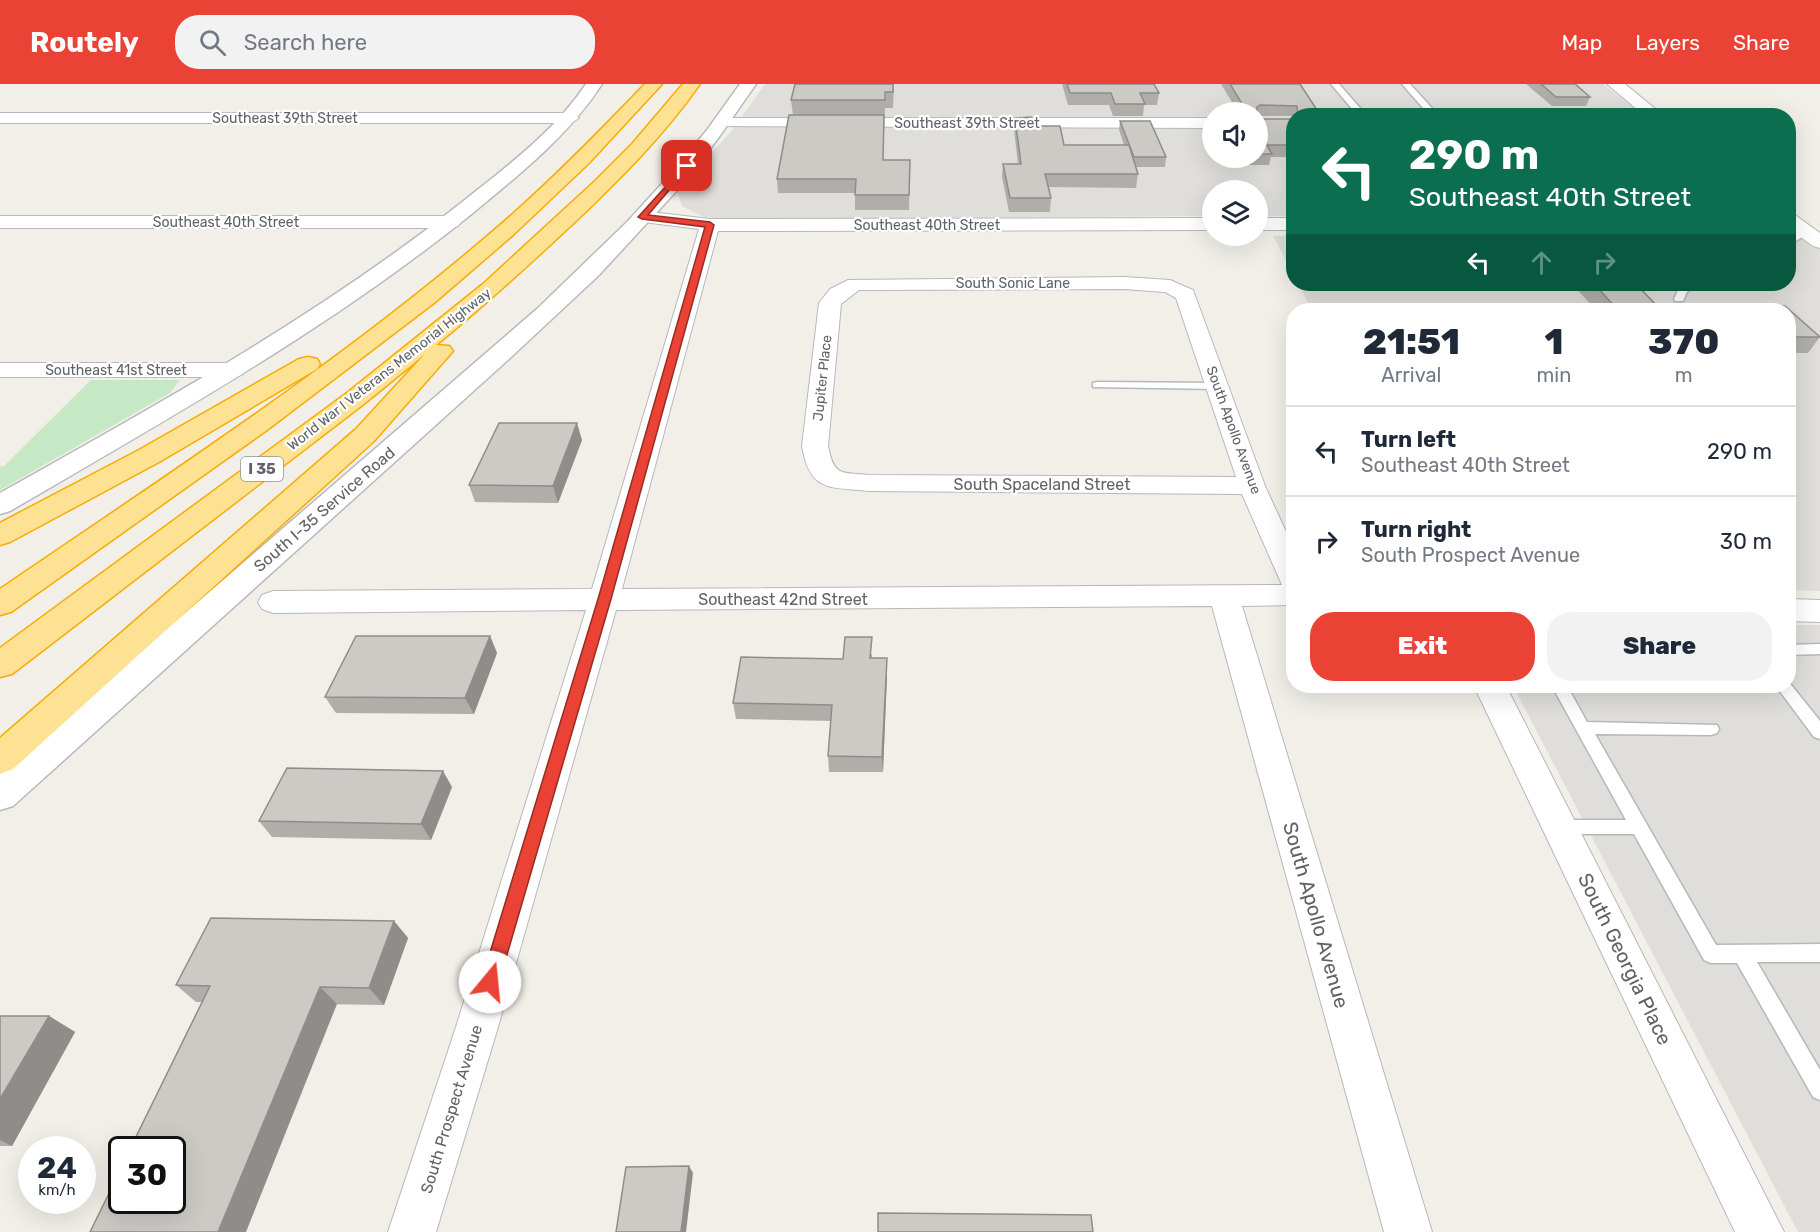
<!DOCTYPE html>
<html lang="en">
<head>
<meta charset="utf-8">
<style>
  :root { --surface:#fff; --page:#f2f2f3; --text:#1f2937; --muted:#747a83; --line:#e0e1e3; --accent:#ea4335 }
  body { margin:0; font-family:Rubik,sans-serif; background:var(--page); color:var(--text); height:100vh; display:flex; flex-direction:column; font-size:22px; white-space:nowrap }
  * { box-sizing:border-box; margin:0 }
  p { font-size:20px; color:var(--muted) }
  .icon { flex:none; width:33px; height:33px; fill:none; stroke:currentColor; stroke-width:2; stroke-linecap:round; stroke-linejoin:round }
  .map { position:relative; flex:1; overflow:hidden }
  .details { position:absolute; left:1286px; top:219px; width:510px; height:390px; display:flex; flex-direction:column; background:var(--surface); border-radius:24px; box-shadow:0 6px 24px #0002 }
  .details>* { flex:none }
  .guide { position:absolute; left:1286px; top:24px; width:510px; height:183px; border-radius:24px; box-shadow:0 6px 24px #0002; background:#0b6e4f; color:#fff; overflow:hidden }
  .fabs { position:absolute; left:1202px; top:18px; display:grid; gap:12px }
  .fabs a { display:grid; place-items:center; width:66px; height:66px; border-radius:50%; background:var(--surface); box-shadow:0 6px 24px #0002; font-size:30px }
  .speed { position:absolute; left:18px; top:1052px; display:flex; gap:12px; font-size:30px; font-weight:700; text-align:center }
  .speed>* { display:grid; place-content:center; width:78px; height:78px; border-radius:50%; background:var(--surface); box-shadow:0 6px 24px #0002; line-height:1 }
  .speed small { font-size:15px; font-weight:400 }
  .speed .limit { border:3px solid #111; border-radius:9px; background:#fff; color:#111 }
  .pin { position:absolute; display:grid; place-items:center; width:51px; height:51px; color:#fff; margin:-26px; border-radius:12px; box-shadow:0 3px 9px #0006 }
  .me { position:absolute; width:66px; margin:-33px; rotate:17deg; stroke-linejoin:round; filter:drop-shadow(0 0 4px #0008) }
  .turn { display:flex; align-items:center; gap:21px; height:126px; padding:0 24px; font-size:27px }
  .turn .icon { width:78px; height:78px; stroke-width:2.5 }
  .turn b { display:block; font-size:42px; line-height:51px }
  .lanes { display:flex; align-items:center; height:57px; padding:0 24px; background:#0003; justify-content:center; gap:30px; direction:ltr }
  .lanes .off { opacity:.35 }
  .eta { display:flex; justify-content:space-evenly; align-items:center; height:102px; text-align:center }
  .eta b { font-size:36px; font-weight:800; line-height:42px }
  .cta { display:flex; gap:12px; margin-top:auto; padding:12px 24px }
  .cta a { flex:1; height:69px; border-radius:24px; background:var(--accent); color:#fff; font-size:24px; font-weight:800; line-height:69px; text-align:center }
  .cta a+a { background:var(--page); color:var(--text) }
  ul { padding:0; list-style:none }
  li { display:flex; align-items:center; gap:18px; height:90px; padding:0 24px; border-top:2px solid var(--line) }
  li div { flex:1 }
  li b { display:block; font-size:22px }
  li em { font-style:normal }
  header { display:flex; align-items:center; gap:36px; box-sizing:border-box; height:84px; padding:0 30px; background:var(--accent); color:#fff }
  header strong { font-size:28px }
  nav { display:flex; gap:33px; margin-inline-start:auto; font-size:21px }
  .search { width:420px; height:54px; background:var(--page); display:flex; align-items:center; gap:15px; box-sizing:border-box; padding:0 21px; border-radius:24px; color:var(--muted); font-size:22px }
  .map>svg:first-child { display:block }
</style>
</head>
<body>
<header>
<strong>Routely</strong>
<div class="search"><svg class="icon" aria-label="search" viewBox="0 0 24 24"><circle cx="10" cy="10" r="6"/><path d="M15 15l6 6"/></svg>Search here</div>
<nav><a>Map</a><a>Layers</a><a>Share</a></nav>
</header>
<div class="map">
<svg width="1820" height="1148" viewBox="0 0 1820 1148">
  <rect width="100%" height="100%" fill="#f1efe8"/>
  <g fill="#e0deda" fill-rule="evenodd">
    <path d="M765,0H1603L1643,31L1293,32V132H1257V106H1212V132L735,135L704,133L682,122L677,107L733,45ZM1212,28H1257V74H1212Z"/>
    <polygon points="1788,145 1820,155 1820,507 1788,506 1788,226 1312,226 1298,200 1788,200"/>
    <polygon points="1293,151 1293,190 1273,152"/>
    <polygon points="1788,541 1820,541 1820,1148 1798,1148 1513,602 1788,602"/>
  </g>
  <polygon fill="#c5e8c5" points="91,296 180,296 170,309 0,406 0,382 4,382"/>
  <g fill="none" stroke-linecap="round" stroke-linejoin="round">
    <g stroke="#b5b8bc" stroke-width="3">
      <g id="service">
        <polygon points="1331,0 1339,0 1367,32 1358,32"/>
        <polygon points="1402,0 1410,0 1439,32 1430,32"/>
        <polygon points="1802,146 1810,148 1788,162 1788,155"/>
        <polygon points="1686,200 1697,200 1687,208 1683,217 1675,217 1674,215 1679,204"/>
        <polygon points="1097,298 1218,299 1224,302 1218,305 1093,303 1093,299"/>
        <polygon points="1820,560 1820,570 1788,571 1788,561"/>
        <polygon points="1788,597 1820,637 1820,655 1814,653 1776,602 1788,602"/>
        <polygon points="1552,602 1567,602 1587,638 1717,641 1719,645 1717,649 1711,651 1595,650 1716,861 1820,860 1820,878 1757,878 1820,986 1820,1016 1813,1013 1737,879 1711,879 1704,876 1634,750 1560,750 1554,748 1551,743 1554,738 1560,736 1626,736"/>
      </g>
    </g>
    <g stroke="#b5b8bc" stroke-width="2">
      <g id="minor">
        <polygon points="1607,0 1625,0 1664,32 1645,32"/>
        <polygon points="0,29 571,29 579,34 571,39 0,39"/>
        <polygon points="723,34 1212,34 1212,44 717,42 715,39 717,36"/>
        <path d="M642,127L710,135L1212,134V146L718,147L622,505L1282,501L1242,410L869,407C829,403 810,408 802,362L819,219L830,205L848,196L1124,193L1170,196L1193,206L1265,402L1293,463V521L1242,522L1432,1148H1384L1212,522L616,526L498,943L436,1148H388L456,943L586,526L273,529L262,525L258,518L262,511L273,507L592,505L699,145L635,137L632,133L635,129ZM1124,205L1165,208L1176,214L1236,393L869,391C841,388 834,393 828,362L841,220L859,206Z"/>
        <polygon points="1788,129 1795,131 1820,149 1820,164 1813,162 1788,144"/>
        <polygon points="0,132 451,132 458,134 461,138 458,142 451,144 0,144"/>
        <rect x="1257" y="134" width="36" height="12"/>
        <polygon points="0,279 233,279 241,281 245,286 241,291 233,293 0,293"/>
        <polygon points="1788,515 1820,516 1820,538 1788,537"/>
        <polygon points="1474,602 1506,602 1784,1148 1735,1148"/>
      </g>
    </g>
    <g stroke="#b6babf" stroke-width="3">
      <g id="secondary">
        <path d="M586,0H602C569,51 521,89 474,128C331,244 169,334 10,427L0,430V409C159,320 318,232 461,119C506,83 554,48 586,0Z"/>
        <polygon points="740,0 756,0 719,53 682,101 599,191 509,275 13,722 0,726 0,689 538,224 627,138 668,93 707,46"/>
      </g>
    </g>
    <g stroke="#f9ab00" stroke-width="3">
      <g id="motorway">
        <path d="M645,0H662L589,79L513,151L434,219L267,346L11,528L0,531V505C170,389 343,277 499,142C550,98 598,49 645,0Z"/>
        <path d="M683,0H700C665,50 621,94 577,136C531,179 485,221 436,261L449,262L453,267L374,357L13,685L0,690V654L356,345L425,270L365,319L12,590L0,593V564L347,309L483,200L595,97L632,60Z"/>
        <polygon points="308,273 317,275 320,280 317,285 159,378 10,458 0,461 0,439 139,366 299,275"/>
      </g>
    </g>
    <use href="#service" fill="#fff" fill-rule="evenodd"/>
    <use href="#minor" fill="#fff" fill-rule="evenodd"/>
    <use href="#secondary" fill="#fff" fill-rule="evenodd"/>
    <use href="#motorway" fill="#fde293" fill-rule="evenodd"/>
  </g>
  <g fill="#afaea9">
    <polygon points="795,0 894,0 893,24 885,24 883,76 910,76 909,126 855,126 855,109 778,109 777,95 793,31 791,16"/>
    <polygon points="1062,0 1154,0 1159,9 1157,21 1144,21 1143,32 1113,32 1109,21 1068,21"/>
    <polygon points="1221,0 1300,0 1321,32 1257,32 1260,35 1293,35 1293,73 1271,73 1269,81 1238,81 1235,74 1257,74 1257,28 1238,28"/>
    <polygon points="1526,0 1575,0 1590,13 1586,22 1552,22"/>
    <polygon points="1015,34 1034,42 1064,61 1124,61 1119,46 1120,37 1166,73 1165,83 1136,83 1138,90 1136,104 1049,103 1051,114 1050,128 1009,128 1002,93 1003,80 1018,80 1014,46"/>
    <polygon points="1572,200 1636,200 1657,222 1785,222 1820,253 1808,269 1788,269 1788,226 1596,226"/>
    <polygon points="582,356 558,419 475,418 469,401"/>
    <polygon points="490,552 497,569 474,630 336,629 325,613"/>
    <polygon points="872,570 872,574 887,591 883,688 829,688 828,672 831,637 736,635 733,619 843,575"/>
    <polygon points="452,703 431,756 272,753 259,737"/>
    <polygon points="394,837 408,854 384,921 196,918 176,901"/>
    <polygon points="0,932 49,932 75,948 12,1062 0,1062"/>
  </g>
  <g fill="#8f8d8a">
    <polygon points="577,339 582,356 558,419 553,402"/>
    <polygon points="490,552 497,569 474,630 465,614"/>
    <polygon points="887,574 887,591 883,688 882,673"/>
    <polygon points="443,687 452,703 431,756 421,740"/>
    <polygon points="394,837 408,854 384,921 369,904"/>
    <polygon points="320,903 337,920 246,1148 218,1148"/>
    <polygon points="49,932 75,948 12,1062 0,1056 0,1015"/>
    <polygon points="689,1082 693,1089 686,1148 681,1148"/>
  </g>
  <g fill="#cccac5" stroke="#8f8d8a" stroke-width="1.5">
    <polygon points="795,0 893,0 893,8 885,8 885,16 791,16"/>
    <polygon points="1067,0 1154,0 1159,9 1140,9 1145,20 1115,20 1111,9 1070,9"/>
    <polygon points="1230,0 1300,0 1321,32 1298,32 1297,22 1260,21 1257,23 1257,33 1260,35 1293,35 1293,61 1267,61 1261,51 1272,70 1257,70 1257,46 1258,46 1257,44 1257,28 1247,28"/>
    <polygon points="1541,0 1575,0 1590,13 1556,13"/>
    <polygon points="789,31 884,31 883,76 910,76 909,111 855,111 856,95 777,95"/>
    <polygon points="1031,33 1034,42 1060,42 1064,61 1129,61 1138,90 1045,90 1051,114 1010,114 1003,80 1021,80 1015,34"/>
    <polygon points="1120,37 1150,37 1166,73 1134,73"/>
    <polygon points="1594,200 1636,200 1657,222 1785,222 1820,253 1788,253 1788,226 1618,226"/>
    <polygon points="499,339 577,339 553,402 469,401"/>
    <polygon points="356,552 490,552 465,614 325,613"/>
    <polygon points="845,553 872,553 870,574 887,574 882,673 828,672 832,621 733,619 741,573 843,575"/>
    <polygon points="287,684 443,687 421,740 259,737"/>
    <polygon points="211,834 394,837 369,904 320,903 218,1148 90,1148 122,1083 122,1116 172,1116 172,1065 130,1065 210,902 176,901"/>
    <polygon points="0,932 49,932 0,1015"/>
    <polygon points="689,1082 681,1148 616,1148 626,1083"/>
    <polygon points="878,1129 1091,1131 1093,1148 878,1148"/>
  </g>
  <polygon fill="#ea4335" stroke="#982c22" stroke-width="1.5" points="687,79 691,82 689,83 648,131 710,138 714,141 611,515 499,898 496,904 490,906 484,904 481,898 598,515 705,143 642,135 638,133"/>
  <g text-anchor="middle" stroke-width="4.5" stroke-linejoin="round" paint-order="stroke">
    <g font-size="14" fill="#5f6368" stroke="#fff">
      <text x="285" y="39">Southeast 39th Street</text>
      <text x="967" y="44">Southeast 39th Street</text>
      <text x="226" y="143">Southeast 40th Street</text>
      <text x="927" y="146">Southeast 40th Street</text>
      <text x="1013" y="204">South Sonic Lane</text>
      <text transform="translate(389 285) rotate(-38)" y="5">World War I Veterans Memorial Highway</text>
      <text x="116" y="291">Southeast 41st Street</text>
      <text transform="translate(822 294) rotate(-84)" y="5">Jupiter Place</text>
      <text transform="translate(1234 346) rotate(70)" y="5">South Apollo Avenue</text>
    </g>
    <rect fill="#fff" stroke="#8f9295" stroke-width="1.5" x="241" y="373" width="42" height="24" rx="4.5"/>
    <g font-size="15" font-weight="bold" fill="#5f6368">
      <text x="262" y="390">I 35</text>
    </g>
    <g font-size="16" fill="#5f6368" stroke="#fff">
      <text x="1042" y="406">South Spaceland Street</text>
      <text transform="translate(324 425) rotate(-41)" y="6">South I-35 Service Road</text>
      <text x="783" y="521">Southeast 42nd Street</text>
      <text transform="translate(451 1025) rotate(-73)" y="6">South Prospect Avenue</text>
    </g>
    <g font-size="20" fill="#5f6368" stroke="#fff">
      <text transform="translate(1316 831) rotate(74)" y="7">South Apollo Avenue</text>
      <text transform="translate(1625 875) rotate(64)" y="7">South Georgia Place</text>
    </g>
  </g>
</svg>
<div class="fabs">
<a><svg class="icon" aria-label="sound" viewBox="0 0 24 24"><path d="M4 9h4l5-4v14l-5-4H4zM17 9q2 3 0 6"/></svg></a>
<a><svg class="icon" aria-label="layers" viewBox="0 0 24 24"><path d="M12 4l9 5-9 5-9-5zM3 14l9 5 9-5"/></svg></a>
</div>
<div class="speed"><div>24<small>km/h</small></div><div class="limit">30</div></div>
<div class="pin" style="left:687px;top:82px;background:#d93025"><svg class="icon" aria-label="arrive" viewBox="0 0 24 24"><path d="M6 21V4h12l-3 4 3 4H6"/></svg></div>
<svg class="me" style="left:490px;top:898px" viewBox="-20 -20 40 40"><circle r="19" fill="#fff"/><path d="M0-13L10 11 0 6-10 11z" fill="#ea4335"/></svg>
<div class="guide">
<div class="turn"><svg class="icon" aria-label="left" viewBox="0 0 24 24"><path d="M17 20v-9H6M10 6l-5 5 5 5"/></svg><div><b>290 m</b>Southeast 40th Street</div></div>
<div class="lanes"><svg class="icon" aria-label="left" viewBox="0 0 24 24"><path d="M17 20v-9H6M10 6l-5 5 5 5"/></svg><svg class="icon off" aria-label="ahead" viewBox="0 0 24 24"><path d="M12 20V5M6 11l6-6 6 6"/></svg><svg class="icon off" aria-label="right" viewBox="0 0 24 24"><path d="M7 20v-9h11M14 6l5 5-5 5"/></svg></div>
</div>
<section class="details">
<div class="eta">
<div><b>21:51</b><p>Arrival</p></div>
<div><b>1</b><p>min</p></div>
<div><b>370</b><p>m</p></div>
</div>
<ul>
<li><svg class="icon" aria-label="left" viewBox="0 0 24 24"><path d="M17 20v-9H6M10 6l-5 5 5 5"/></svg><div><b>Turn left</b><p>Southeast 40th Street</p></div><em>290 m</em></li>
<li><svg class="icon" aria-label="right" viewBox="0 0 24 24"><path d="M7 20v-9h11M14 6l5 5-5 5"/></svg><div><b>Turn right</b><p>South Prospect Avenue</p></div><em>30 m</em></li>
</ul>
<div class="cta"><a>Exit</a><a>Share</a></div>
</section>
</div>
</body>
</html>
